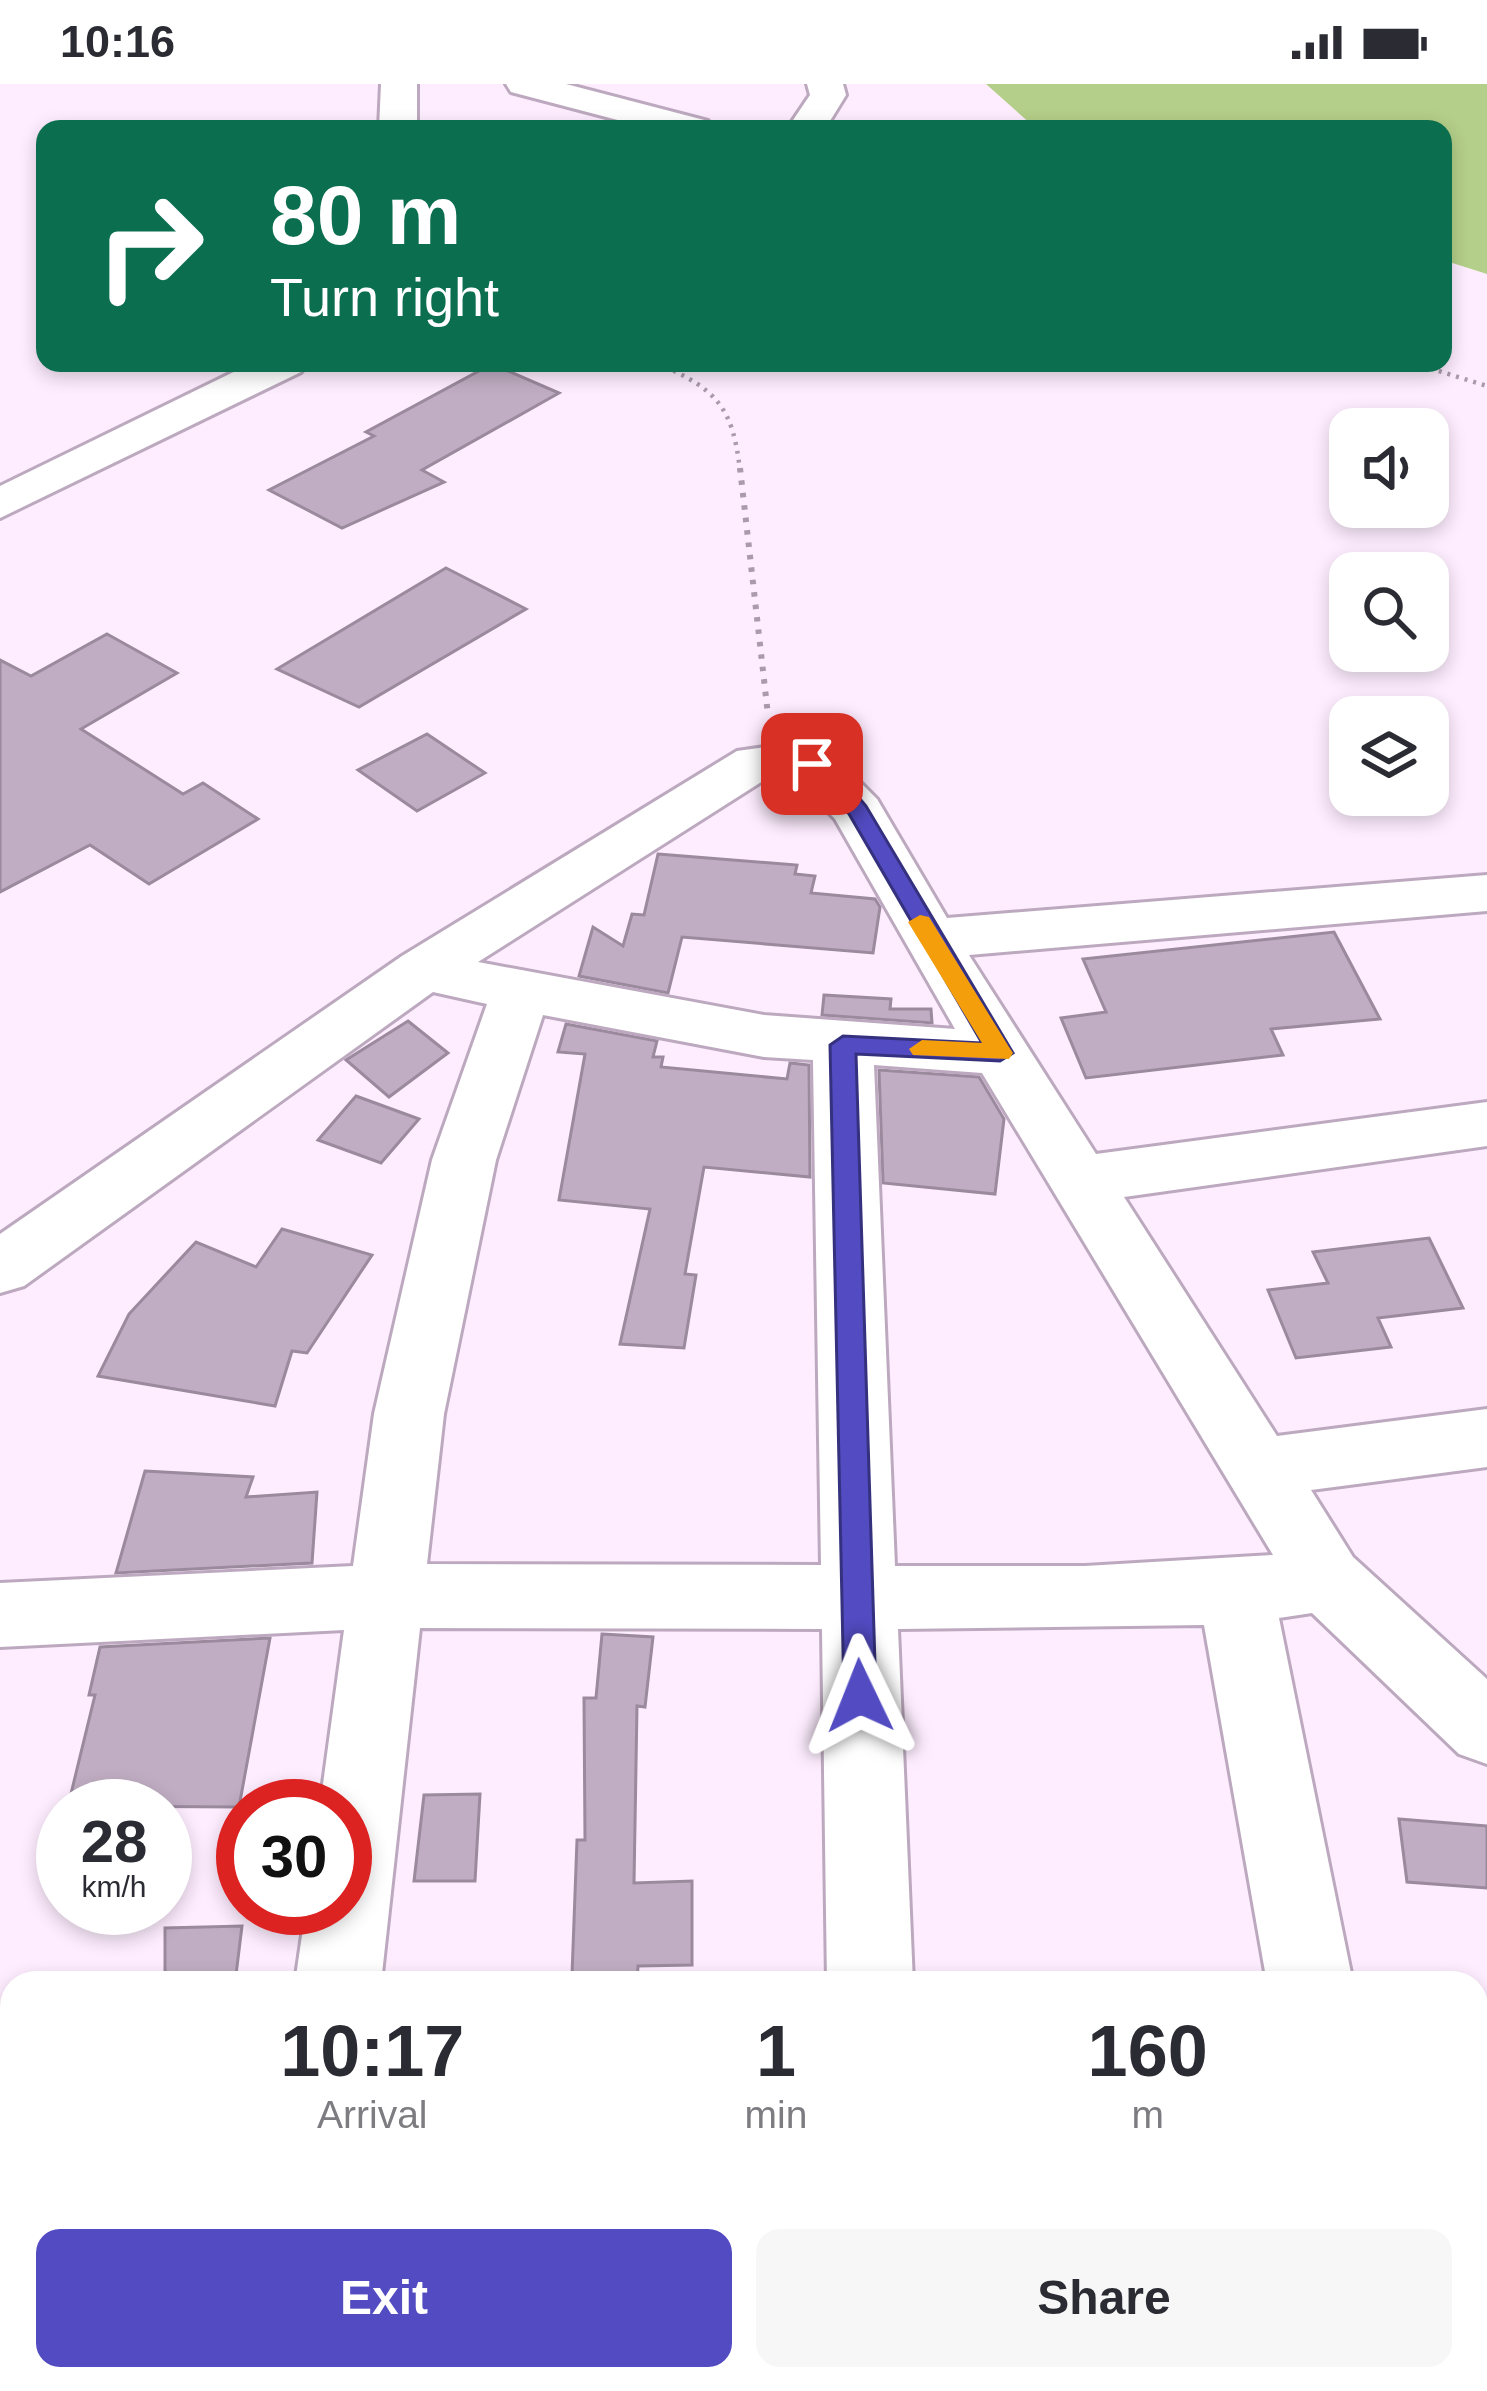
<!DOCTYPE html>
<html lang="en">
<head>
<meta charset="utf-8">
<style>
  :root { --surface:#fff; --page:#f7f7f7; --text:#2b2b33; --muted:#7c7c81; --accent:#524bc2 }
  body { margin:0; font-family:Helvetica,sans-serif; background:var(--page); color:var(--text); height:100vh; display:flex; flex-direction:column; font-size:45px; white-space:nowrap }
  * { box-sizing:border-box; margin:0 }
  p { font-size:39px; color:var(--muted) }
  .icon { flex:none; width:66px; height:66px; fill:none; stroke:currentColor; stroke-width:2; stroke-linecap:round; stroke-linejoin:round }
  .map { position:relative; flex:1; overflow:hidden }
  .side { position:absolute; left:0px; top:1887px; width:1488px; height:420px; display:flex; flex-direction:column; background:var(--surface); border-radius:36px 36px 0 0; box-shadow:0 6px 18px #0003 }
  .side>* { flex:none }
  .banner { position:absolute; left:36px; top:36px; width:1416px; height:252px; border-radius:24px; box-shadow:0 6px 18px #0003; background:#0b6e4f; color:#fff; overflow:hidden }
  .buttons { position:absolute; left:1329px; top:324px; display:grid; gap:24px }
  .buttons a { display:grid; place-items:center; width:120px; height:120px; border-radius:24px; background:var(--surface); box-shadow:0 6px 18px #0003; font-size:60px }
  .speed { position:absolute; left:36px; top:1695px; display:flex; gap:24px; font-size:60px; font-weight:700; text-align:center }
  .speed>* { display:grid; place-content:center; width:156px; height:156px; border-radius:50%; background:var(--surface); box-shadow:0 6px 18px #0003; line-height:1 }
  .speed small { font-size:30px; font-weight:400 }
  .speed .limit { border:18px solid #d22; background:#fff; color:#111 }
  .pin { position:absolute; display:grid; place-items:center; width:102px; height:102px; color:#fff; margin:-51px; border-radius:24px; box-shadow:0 6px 18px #0006 }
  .me { position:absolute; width:132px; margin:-66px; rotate:358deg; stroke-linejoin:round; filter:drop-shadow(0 0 9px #0008) }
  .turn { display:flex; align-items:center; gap:42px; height:252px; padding:0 36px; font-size:54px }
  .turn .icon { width:156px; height:156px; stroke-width:2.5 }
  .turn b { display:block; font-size:84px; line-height:102px }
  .eta { display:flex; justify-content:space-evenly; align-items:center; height:204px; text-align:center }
  .eta b { font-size:72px; font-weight:600; line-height:84px }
  .primary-button { display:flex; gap:24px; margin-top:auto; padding:24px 36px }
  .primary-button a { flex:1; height:138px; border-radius:24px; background:var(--accent); color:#fff; font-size:48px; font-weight:600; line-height:138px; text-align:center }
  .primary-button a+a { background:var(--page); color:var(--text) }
  .status { display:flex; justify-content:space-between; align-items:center; height:84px; padding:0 60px; background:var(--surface); direction:ltr }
  .status svg { height:33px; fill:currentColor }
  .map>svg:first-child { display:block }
</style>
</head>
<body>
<div class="status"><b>10:16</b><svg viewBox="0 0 49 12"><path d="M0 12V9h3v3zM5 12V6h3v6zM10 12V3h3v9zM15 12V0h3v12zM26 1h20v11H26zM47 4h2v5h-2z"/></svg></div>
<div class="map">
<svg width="1487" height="2307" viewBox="0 0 1487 2307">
  <rect width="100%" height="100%" fill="#feedff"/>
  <polygon fill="#b4cf89" points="986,0 1487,0 1487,190 1443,176 1443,45 1044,45 1033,42"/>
  <g fill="#c0adc3" stroke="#9b899e" stroke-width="3">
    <polygon points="492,280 559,309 422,386 444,398 342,444 269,406 374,352 366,348"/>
    <polygon points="446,484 526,525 359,623 277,585"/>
    <polygon points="107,550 177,589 81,645 183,710 203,699 258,735 149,800 90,761 0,808 0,576 31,592"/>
    <polygon points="427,650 485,689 417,727 358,686"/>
    <polygon points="658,770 797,781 795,790 815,792 811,809 875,815 880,823 873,869 682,853 668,909 579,892 593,843 623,862 632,830 644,831"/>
    <polygon points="1334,848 1380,935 1271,945 1283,971 1086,994 1061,934 1106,928 1083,875"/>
    <polygon points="824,911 891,915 890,925 931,925 932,939 822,931"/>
    <polygon points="408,937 448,969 389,1013 346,976"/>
    <polygon points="566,940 657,957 653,973 663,973 661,983 787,995 790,979 809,981 810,1093 704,1083 685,1190 696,1191 684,1264 620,1260 650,1125 559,1116 585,970 558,968"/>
    <polygon points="879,986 979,993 1004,1035 995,1110 883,1099"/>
    <polygon points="356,1012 419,1035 381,1079 318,1056"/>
    <polygon points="282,1145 372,1171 307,1269 292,1267 275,1322 98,1292 129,1230 196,1158 256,1183"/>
    <polygon points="1429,1154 1463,1224 1378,1234 1391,1263 1296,1274 1268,1206 1328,1199 1313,1168"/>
    <polygon points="145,1387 253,1393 246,1413 317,1408 312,1479 116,1489"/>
    <polygon points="602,1550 653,1553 645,1623 637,1622 634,1799 692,1797 692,1881 638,1882 637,1899 580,1899 580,1890 572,1891 577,1756 585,1756 584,1614 596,1614"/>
    <polygon points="270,1554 239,1723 68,1722 95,1611 89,1611 100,1563"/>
    <polygon points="480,1710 475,1797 414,1797 424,1711"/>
    <polygon points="1399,1735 1487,1742 1487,1804 1407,1798"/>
    <polygon points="242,1842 235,1899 165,1899 165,1844"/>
  </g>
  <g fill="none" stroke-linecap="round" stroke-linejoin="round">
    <g stroke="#bda9bf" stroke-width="6">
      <g id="minor">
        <polygon points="381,0 417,0 417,45 379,45"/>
        <polygon points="506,0 566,0 708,37 714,45 652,45 511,8"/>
        <polygon points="807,0 843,0 846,11 825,45 787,45 810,11"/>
        <polygon points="252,279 308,279 301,288 0,434 0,402"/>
        <path d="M793,659L831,669L877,715L947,834L1487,791V827L969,871L1096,1070L1487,1018V1062L1124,1113L1277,1352L1487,1325V1383L1311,1406L1353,1473L1487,1595V1680L1459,1670L1312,1529L1279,1534L1353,1899H1267L1204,1541L898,1545L913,1899H827L822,1545L420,1544L381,1899H295L306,1824H345V1722H320L344,1546L0,1563V1499L353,1482L374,1330L432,1076L487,920L433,908L24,1202L0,1209V1150L402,872L737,667ZM792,691L835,735L955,945L764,931L478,878L769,693ZM543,931L764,973L813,976L821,1481L427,1480L444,1330L496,1076ZM874,981L982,989L1273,1471L1085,1482H895Z"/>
        <polygon points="240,2295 336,2295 334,2307 238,2307"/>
        <polygon points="836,2295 932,2295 933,2307 837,2307"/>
        <polygon points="1328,2295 1424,2295 1426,2307 1330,2307"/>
      </g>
    </g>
    <g stroke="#a99ba9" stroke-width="4.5" stroke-dasharray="3 6" stroke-linecap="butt">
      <path d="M657,279C716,305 733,322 740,387"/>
      <polyline points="1413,279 1487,302"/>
    </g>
    <polyline stroke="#a99ba9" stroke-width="6" stroke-dasharray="4.5 8" stroke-linecap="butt" points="740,384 768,631"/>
    <use href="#minor" fill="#fff" fill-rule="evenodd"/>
  </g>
  <polygon fill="#524bc2" stroke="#35317e" stroke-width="3" points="812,674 841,692 866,722 1013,969 1000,977 856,970 876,1612 871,1622 860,1627 848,1622 844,1612 830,961 843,952 982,959 849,730 801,680"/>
  <polygon fill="#f59e0b" points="920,831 929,833 1009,963 1013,969 1009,975 913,971 909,965 922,956 982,959 908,838"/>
</svg>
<div class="buttons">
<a><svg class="icon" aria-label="sound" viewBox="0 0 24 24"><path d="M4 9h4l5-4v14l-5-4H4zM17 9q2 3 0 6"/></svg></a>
<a><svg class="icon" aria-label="search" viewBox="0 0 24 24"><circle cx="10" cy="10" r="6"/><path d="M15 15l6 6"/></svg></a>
<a><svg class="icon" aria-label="layers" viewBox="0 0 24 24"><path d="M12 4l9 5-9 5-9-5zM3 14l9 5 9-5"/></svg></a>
</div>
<div class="speed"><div>28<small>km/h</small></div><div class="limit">30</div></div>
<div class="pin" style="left:812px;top:680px;background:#d93025"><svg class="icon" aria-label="arrive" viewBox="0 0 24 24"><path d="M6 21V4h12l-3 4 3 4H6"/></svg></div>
<svg class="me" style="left:860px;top:1612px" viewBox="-20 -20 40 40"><path d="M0-17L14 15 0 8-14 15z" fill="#524bc2" stroke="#fff" stroke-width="4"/></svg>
<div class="banner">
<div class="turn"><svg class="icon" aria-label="right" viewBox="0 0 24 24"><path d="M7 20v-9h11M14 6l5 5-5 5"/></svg><div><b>80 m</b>Turn right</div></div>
</div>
<section class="side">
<div class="eta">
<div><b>10:17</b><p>Arrival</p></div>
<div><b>1</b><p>min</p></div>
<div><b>160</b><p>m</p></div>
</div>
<div class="primary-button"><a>Exit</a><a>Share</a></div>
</section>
</div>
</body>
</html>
